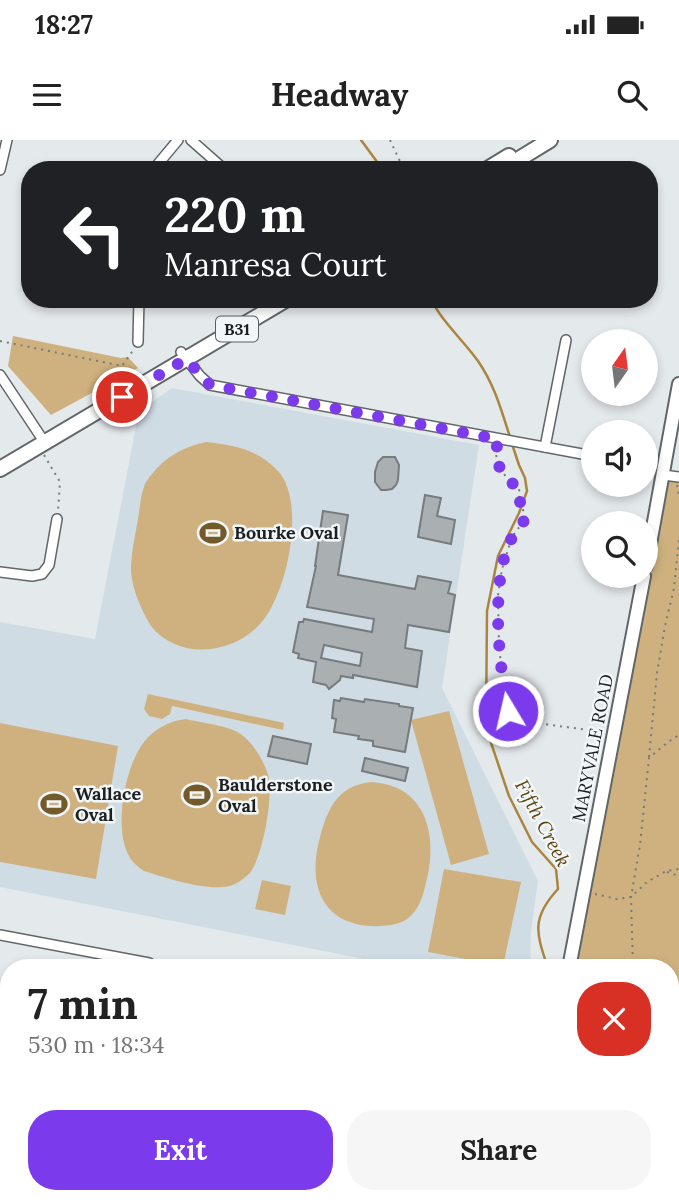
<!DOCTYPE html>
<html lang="en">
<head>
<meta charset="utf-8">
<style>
  :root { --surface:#fff; --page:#f6f6f6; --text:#222; --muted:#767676; --accent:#7c3aed }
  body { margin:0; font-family:Lora,serif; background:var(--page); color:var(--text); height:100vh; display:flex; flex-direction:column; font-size:26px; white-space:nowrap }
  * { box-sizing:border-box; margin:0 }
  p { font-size:23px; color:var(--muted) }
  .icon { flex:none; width:38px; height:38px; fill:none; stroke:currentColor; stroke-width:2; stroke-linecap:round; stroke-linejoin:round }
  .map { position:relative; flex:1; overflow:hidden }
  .panel { position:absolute; left:0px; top:819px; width:679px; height:245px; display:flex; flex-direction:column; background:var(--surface); border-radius:28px 28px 0 0; box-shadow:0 4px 10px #0003 }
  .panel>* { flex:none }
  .guide { position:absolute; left:21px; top:21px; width:637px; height:147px; border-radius:28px; box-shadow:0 4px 10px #0003; background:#202124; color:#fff; overflow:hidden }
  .needle { width:46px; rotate:14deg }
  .tools { position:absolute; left:581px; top:189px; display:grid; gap:14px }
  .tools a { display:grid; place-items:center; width:77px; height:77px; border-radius:50%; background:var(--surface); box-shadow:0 4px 10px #0003; font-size:35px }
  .pin { position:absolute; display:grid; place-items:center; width:60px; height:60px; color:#fff; margin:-30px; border:4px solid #fff; border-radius:50%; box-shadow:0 2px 7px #0007 }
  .me { position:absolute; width:77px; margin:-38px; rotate:351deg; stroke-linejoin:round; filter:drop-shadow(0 0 5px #0008) }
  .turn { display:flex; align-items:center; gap:24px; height:147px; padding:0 28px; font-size:32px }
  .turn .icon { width:91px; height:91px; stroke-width:2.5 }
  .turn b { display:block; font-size:49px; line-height:60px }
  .round { display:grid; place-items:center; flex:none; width:74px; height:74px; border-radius:28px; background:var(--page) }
  .overview { display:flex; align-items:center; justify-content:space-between; height:119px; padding:0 28px }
  h1 { font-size:42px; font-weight:700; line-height:52px }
  .button { display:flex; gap:14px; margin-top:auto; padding:14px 28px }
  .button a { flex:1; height:80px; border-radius:28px; background:var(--accent); color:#fff; font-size:28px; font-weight:700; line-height:80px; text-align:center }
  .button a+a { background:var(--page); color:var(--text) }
  .status { display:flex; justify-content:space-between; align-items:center; height:49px; padding:0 35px; background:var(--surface); direction:ltr }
  .status svg { height:19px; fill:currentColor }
  header { display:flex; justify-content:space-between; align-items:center; height:91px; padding:0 28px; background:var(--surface); font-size:32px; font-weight:700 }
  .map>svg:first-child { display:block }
</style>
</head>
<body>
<div class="status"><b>18:27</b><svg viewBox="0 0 49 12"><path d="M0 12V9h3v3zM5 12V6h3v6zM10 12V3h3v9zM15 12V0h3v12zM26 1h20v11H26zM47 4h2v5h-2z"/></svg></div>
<header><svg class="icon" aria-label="menu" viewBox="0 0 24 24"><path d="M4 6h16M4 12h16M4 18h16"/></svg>Headway<svg class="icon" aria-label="search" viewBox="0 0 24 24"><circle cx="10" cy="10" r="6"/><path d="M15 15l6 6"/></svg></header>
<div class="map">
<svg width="679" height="1064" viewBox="0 0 679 1064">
  <rect width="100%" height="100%" fill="#e4e9ec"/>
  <polygon fill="#d0dce4" points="172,248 479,305 442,548 538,741 531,791 530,828 410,828 0,747 0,482 95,499 139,271"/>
  <g fill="#ceb17f">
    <polygon points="13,196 121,218 128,217 138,228 51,275 8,226"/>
    <path d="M206,302C233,305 258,309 278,331C307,362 287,457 259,485C231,515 178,520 151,486C147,480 144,473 141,467C136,456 132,444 131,431C131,414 135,396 138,379C140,369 140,357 144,347C145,343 149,337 152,334C166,316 184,307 206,302Z"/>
    <polygon points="663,335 679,337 679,1064 524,1064 525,1055 670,1055 670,828 569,828"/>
    <polygon points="148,554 284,583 283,590 172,566 170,574 162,579 149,576 144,569"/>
    <polygon points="449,571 489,714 451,725 411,580"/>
    <path d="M186,579C201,583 229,585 242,595C253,603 264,621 268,635C274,655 263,716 250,733C246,737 238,743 233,745C211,753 166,738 144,731C138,727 132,722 129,716C113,688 125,626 144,602C154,589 169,581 186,579Z"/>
    <polygon points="0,583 118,606 96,739 0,722"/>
    <path d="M371,642C429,645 439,700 425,747C422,759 418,771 407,779C400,784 391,785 382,786C326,789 307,750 319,701C327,670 336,646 371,642Z"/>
    <polygon points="444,729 521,742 503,826 428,812"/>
    <polygon points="262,740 291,746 285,775 255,769"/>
  </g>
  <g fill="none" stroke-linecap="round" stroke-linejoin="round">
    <g stroke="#ab8540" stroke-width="2.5">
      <polyline points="361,0 383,30"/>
      <path d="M431,159C442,182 463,200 478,221C495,246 501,269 510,297"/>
      <path d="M512,304L519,325L525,338L527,351L519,373L498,416L487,471L486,588L509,656L532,702L556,729L558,749C531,778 536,793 548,828"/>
      <polyline points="611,1055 614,1064"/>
    </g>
  </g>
  <g fill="#aaafb2" stroke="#777b7e" stroke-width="2" fill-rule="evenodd">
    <polygon points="383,317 395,317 399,325 398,340 396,345 392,349 386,350 381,350 375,342 375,332 378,322"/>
    <polygon points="425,355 441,358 437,376 455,380 451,404 418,397"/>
    <path d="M323,371L348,375L338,435L415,449L418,436L451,442L448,453L455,455L449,492L408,485L405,508L422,511L417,547L353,535V538L341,536L340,540L329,549L326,545L313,542L316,522L298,518L299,514L293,512L299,482H303L304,479L372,492L374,479L307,467L316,426H315ZM324,505L362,513L360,526L321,518Z"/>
    <polygon points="341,558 364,562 365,559 399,564 399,566 413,568 405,612 373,606 373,601 358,599 359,596 334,592 336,579 332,578 334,560 340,561"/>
    <polygon points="273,596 311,604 307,624 268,616"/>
    <polygon points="365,618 408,628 405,641 362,631"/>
  </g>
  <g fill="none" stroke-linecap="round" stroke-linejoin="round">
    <g stroke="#616669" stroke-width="12">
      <g id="street">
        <polyline points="191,0 225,30"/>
        <polyline points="0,30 7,0"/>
        <polyline points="153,30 178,0"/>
        <polyline points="138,202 139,159"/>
        <polyline points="181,212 200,236 210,245 593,316"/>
        <polyline points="0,235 45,303"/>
        <polyline points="545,307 566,200"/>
        <polyline points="663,335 679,337"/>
        <polyline points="0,432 32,436 42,434 49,425 57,379"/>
        <polyline points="0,795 149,823 156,828"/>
        <polyline points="0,898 9,900"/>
        <polyline points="113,1064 115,1055"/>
        <polyline points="405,1064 407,1055"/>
      </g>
    </g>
    <g stroke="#616669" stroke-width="16">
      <g id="secondary">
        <polyline points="646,426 679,244"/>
        <polyline points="569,828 644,436"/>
        <polyline points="524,1064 526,1055"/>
      </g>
    </g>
    <g stroke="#616669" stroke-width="18">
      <g id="primary">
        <polyline points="486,30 509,16"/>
        <polyline points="501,30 550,0"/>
        <polyline points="0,329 287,159"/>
      </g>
    </g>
    <g stroke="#777b7d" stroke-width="2" stroke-dasharray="2 5" stroke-linecap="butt">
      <polyline points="390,0 404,30"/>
      <polyline points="0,201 122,226 134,209"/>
      <polyline points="123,228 128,236"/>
      <path d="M496,308C495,327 507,339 520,351L519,359L526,378L512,397L502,429L498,455L499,506L504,550L508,571L516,580L602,592"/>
      <polyline points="44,315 60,342 58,371"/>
      <polyline points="677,345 679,356"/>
      <polyline points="649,617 657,533 665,486 674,448 679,399"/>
      <polyline points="667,732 679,736"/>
      <polyline points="595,754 617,759 631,757 647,742 666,731 679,729"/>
      <polyline points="633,828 631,757 640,705 649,618 668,602 679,595"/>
      <polyline points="670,898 679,904"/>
      <polyline points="670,901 679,891"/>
      <polyline points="662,1055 664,1064"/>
    </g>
    <use href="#street" stroke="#fff" stroke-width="9"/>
    <use href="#secondary" stroke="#fff" stroke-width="12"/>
    <use href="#primary" stroke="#fff" stroke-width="14"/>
  </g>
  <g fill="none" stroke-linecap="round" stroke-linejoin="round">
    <path stroke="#7c3aed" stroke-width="12" stroke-dasharray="0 21.6" d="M122,257L186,219L210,245L498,299L495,319L504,335L520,351L519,359L526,378C522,384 516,390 513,396C489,437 499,525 508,571"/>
  </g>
  <defs>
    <g id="stadium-bare" transform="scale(2.1)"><path d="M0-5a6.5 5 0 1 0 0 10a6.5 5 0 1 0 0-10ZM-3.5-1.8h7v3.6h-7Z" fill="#745a2b" stroke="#f1f6f9" stroke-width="2.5" paint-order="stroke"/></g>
  </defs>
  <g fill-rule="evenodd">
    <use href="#stadium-bare" x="213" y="393"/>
    <use href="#stadium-bare" x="197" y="655"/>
    <use href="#stadium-bare" x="54" y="664"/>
  </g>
  <g text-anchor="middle" stroke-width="5" stroke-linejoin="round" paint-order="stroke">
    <rect fill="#f1f6f9" stroke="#5c5f60" stroke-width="2" x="216" y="176.5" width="42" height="25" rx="5"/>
    <g font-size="16" font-weight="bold" fill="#1c1e1f">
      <text x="237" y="195">B31</text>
    </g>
    <g font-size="18" font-weight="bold" fill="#1c1e1f" stroke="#f1f6f9" text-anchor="start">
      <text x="234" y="399">Bourke Oval</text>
      <text x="218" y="651">Baulderstone<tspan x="218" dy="21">Oval</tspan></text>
      <text x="75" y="660">Wallace<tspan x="75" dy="21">Oval</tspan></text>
    </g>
    <g font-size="18" fill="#1c1e1f" stroke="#f1f6f9">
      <text transform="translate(593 608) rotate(-79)" y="6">MARYVALE ROAD</text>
    </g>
    <g font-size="19" font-style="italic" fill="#5e430b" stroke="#f1f6f9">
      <text transform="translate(543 683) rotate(62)" y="7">Fifth Creek</text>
    </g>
  </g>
</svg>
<div class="tools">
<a><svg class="needle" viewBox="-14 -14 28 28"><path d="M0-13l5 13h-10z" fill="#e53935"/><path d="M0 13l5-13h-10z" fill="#767676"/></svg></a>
<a><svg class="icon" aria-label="sound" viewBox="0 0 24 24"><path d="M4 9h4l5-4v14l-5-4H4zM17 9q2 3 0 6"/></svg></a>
<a><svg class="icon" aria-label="search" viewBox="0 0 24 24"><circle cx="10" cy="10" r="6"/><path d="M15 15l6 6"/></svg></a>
</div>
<div class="pin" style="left:122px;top:257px;background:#d93025"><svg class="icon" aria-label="arrive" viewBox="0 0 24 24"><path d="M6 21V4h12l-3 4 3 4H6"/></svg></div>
<svg class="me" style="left:508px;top:571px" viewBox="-20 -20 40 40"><circle r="17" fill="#7c3aed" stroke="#fff" stroke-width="3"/><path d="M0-11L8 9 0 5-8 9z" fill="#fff"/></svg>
<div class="guide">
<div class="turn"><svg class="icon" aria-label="left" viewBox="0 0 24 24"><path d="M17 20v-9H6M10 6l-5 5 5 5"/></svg><div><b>220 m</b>Manresa Court</div></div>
</div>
<section class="panel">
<div class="overview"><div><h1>7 min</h1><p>530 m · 18:34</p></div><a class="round" style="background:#d93025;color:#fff"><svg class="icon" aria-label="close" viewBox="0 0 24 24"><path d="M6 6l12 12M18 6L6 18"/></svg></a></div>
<div class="button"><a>Exit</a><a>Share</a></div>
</section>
</div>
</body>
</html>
